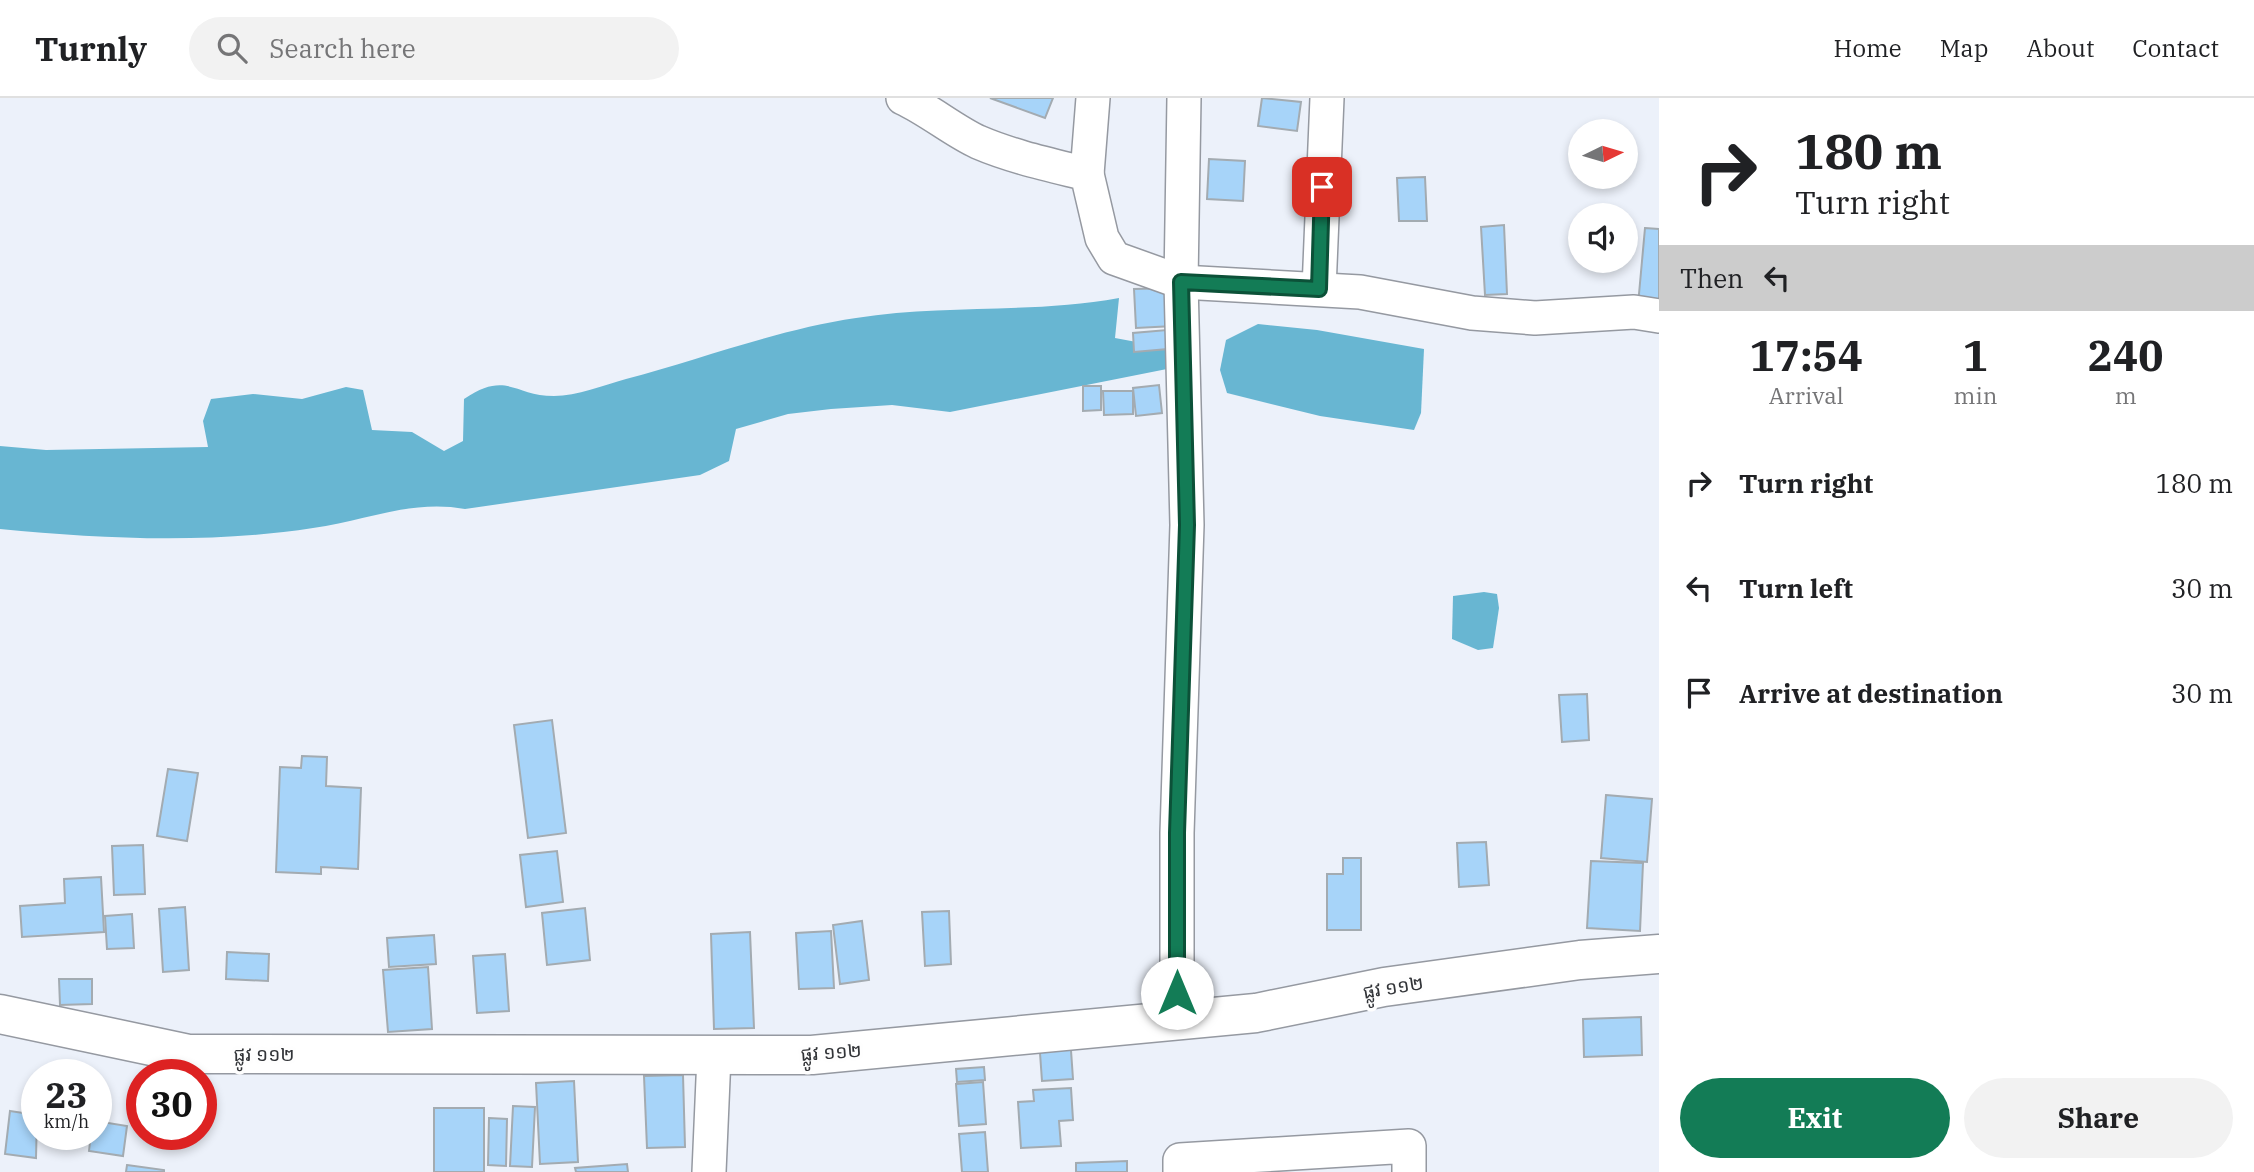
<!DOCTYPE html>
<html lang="en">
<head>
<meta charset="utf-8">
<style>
  :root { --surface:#fff; --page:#f2f2f2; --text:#202124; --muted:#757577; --line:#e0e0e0; --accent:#137c56 }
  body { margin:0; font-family:"IBM Plex Serif","Noto Sans Khmer",serif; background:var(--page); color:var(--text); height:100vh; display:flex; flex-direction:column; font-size:26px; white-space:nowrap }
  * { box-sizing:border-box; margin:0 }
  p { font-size:23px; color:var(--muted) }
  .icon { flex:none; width:38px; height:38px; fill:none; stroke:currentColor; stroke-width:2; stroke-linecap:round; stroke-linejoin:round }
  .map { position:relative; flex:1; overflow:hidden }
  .side { display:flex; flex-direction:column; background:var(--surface); width:595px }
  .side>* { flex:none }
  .hud { background:#fff; color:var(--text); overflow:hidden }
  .needle { width:46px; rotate:85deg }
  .fabs { position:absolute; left:1568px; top:21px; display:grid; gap:14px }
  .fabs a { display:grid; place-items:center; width:70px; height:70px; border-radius:50%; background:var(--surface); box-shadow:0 4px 10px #0003; font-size:35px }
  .speed { position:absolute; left:21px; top:961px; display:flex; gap:14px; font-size:35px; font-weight:700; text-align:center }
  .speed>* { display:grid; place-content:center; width:91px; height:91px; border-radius:50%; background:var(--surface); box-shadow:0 4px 10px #0003; line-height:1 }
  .speed small { font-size:18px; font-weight:400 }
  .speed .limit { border:10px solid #d22; background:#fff; color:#111 }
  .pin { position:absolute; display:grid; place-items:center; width:60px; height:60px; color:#fff; margin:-30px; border-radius:14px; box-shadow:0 4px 10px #0006 }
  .me { position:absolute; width:77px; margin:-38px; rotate:0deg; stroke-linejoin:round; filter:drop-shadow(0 0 5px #0008) }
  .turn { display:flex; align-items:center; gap:24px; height:147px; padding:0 21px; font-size:32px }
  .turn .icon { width:91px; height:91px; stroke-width:2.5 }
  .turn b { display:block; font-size:49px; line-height:60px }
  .then { display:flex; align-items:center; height:66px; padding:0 21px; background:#0003; gap:14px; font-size:26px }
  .eta { display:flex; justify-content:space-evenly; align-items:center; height:119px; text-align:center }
  .eta b { font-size:42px; font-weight:700; line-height:49px }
  .action { display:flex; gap:14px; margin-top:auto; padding:14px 21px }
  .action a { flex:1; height:80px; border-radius:42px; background:var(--accent); color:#fff; font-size:28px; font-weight:700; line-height:80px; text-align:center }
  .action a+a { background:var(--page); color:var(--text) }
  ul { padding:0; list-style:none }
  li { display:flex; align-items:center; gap:21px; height:105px; padding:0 21px }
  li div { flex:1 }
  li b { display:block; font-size:26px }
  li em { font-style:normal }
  header { display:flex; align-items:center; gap:42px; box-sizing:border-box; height:98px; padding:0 35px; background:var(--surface); border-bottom:2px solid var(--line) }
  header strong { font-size:33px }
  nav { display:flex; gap:38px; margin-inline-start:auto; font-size:24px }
  .search { width:490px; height:63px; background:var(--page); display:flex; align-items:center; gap:18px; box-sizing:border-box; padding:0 24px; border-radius:38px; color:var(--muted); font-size:26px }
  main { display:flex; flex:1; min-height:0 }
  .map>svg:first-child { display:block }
</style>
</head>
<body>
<header>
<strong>Turnly</strong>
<div class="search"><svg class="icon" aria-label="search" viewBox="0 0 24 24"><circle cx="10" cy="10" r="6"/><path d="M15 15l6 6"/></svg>Search here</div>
<nav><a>Home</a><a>Map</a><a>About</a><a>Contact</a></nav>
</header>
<main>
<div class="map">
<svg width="1659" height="1074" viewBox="0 0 1659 1074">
  <rect width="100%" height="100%" fill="#ecf1fa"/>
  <g fill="#68b6d2">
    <path d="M1119,200L1115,240L1174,251L1172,270L950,314L892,307L831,311L788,316L736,331L729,363L700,377L465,411C412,401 365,423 313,430C209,446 104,441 0,431V348L46,352L208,349L203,323L211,301L253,296L302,301L346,289L363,292L372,332L412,334L444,353L463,343L464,301C507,272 514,298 554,298C577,298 604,287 626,281C701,261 780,231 856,220C943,206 1032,216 1119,200Z"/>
    <polygon points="1258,226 1317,232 1424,251 1421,315 1414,332 1320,318 1227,295 1220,272 1226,242"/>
    <polygon points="1484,494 1497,496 1499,510 1493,550 1478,552 1452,541 1453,498"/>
  </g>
  <g fill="#a7d4f9" stroke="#a3abb1" stroke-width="2">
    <polygon points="990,0 1053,0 1045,20"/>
    <polygon points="1262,0 1301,4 1297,33 1258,28"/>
    <polygon points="1209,61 1245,63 1243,103 1207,101"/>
    <polygon points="1425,79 1427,123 1399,123 1397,80"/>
    <polygon points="1504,127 1507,196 1485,197 1481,129"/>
    <polygon points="1645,130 1659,131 1659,209 1638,207"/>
    <polygon points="1173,190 1174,228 1136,230 1134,191"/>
    <polygon points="1167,232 1168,251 1134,254 1133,235"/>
    <polygon points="1159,287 1162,315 1136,318 1133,290"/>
    <polygon points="1083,288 1101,288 1101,312 1083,313"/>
    <polygon points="1103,293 1133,293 1133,316 1104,317"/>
    <polygon points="1587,596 1589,642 1562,644 1559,597"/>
    <polygon points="552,622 566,735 528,740 514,627"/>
    <polygon points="302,658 327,659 326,688 361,690 358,771 321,769 321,776 276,774 280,669 301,670"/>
    <polygon points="168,671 198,675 187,743 157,738"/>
    <polygon points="1606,697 1652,701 1647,764 1601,760"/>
    <polygon points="1486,744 1489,787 1459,789 1457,745"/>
    <polygon points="143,747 145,796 114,797 112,748"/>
    <polygon points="557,753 563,804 526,809 520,757"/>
    <polygon points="1343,760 1361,760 1361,832 1327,832 1327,776 1343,776"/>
    <polygon points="1591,763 1643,765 1640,833 1587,830"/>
    <polygon points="101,779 104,834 22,839 20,808 65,805 64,781"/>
    <polygon points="185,809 189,872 163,874 159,811"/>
    <polygon points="585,810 590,862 547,867 542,815"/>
    <polygon points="949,813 951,866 925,868 922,814"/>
    <polygon points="132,816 134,850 107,851 105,818"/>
    <polygon points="862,823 869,882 840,886 833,827"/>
    <polygon points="831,833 834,890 799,891 796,835"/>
    <polygon points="750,834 754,930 714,931 711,836"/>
    <polygon points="434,837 436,866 389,869 387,840"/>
    <polygon points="227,854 269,856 268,883 226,881"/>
    <polygon points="505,856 509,913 477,915 473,858"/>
    <polygon points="428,869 432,931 388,934 383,872"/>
    <polygon points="59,881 92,881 92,906 60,907"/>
    <polygon points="1641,919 1642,957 1584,959 1583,921"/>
    <polygon points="1070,938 1073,981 1042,983 1039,941"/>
    <polygon points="984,969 985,982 957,984 956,971"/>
    <polygon points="683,977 685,1049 647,1050 644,978"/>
    <polygon points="574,983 578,1064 540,1066 536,985"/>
    <polygon points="983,984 986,1026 959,1028 956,986"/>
    <polygon points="1071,990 1073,1022 1059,1023 1061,1048 1021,1050 1018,1004 1034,1003 1033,992"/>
    <polygon points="513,1008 535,1009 532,1069 510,1068"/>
    <rect x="434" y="1010" width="50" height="64"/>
    <polygon points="10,1013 37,1017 36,1060 5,1056"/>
    <polygon points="489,1020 507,1021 506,1068 488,1067"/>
    <polygon points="96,1023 127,1028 123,1058 89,1053 91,1036 96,1036"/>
    <polygon points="985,1034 988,1074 962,1074 959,1036"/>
    <polygon points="1127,1063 1127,1074 1076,1074 1076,1065"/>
    <polygon points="627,1066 628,1074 576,1074 575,1070"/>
    <polygon points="127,1067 164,1072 164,1074 126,1074"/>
  </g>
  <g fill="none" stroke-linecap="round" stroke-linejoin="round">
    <g stroke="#9599a1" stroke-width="36">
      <g id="minor">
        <path d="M903,0C929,12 954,33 978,44C1013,59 1051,67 1087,76L1102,140L1114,160L1181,184L1360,194L1472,215L1535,220L1634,214L1659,218"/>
        <polyline points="1087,76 1093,0"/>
        <polyline points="1319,191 1327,0"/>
        <polyline points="1177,922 1177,735 1187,427 1181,184 1184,0"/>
        <polyline points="709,1074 714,958"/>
        <polyline points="1180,1074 1180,1062 1409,1048 1409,1074"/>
      </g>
    </g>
    <g stroke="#9599a1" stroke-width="41">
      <polyline id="tertiary" points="0,916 189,956 812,957 1256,915 1384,889 1580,862 1659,856"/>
    </g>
    <use href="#minor" stroke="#fff" stroke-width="33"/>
    <use href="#tertiary" stroke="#fff" stroke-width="38"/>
  </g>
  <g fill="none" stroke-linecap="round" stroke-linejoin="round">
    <g stroke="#0c5138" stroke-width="18">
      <polyline id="route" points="1177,895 1177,735 1187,427 1181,184 1319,191 1322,89"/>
    </g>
    <use href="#route" stroke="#137c56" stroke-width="12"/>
  </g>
  <g text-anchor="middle" stroke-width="7" stroke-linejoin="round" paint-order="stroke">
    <g font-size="19" fill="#323438" stroke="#fefefe">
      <text transform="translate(1393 889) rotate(-9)" y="7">ផ្លូវ ១១២</text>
      <text transform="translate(831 954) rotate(-4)" y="7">ផ្លូវ ១១២</text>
      <text x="264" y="963">ផ្លូវ ១១២</text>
    </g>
  </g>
</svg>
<div class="fabs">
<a><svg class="needle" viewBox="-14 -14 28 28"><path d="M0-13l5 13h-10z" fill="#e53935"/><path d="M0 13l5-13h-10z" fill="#757577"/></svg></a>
<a><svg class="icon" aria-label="sound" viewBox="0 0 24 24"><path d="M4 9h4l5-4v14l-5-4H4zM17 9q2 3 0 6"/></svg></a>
</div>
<div class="speed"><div>23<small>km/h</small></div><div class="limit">30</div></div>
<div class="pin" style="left:1322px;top:89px;background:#d93025"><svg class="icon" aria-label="arrive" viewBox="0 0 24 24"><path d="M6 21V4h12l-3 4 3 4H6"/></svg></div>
<svg class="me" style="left:1177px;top:895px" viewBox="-20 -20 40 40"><circle r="19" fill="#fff"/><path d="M0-13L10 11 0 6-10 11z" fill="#137c56"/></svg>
</div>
<section class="side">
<div class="hud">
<div class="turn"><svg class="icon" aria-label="right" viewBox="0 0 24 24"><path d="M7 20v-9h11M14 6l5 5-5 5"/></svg><div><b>180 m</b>Turn right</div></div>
<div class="then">Then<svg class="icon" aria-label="left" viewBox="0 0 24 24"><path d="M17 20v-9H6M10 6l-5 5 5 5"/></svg></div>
</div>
<div class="eta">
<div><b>17:54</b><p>Arrival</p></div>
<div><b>1</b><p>min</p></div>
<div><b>240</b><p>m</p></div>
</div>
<ul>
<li><svg class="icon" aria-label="right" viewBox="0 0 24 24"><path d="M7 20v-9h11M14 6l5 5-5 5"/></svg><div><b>Turn right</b></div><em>180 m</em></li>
<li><svg class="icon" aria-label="left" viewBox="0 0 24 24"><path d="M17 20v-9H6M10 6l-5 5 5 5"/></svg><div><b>Turn left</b></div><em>30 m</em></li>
<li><svg class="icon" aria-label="arrive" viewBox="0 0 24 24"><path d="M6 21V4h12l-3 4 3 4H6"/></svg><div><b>Arrive at destination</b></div><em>30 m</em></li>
</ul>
<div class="action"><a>Exit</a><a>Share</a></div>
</section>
</main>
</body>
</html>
